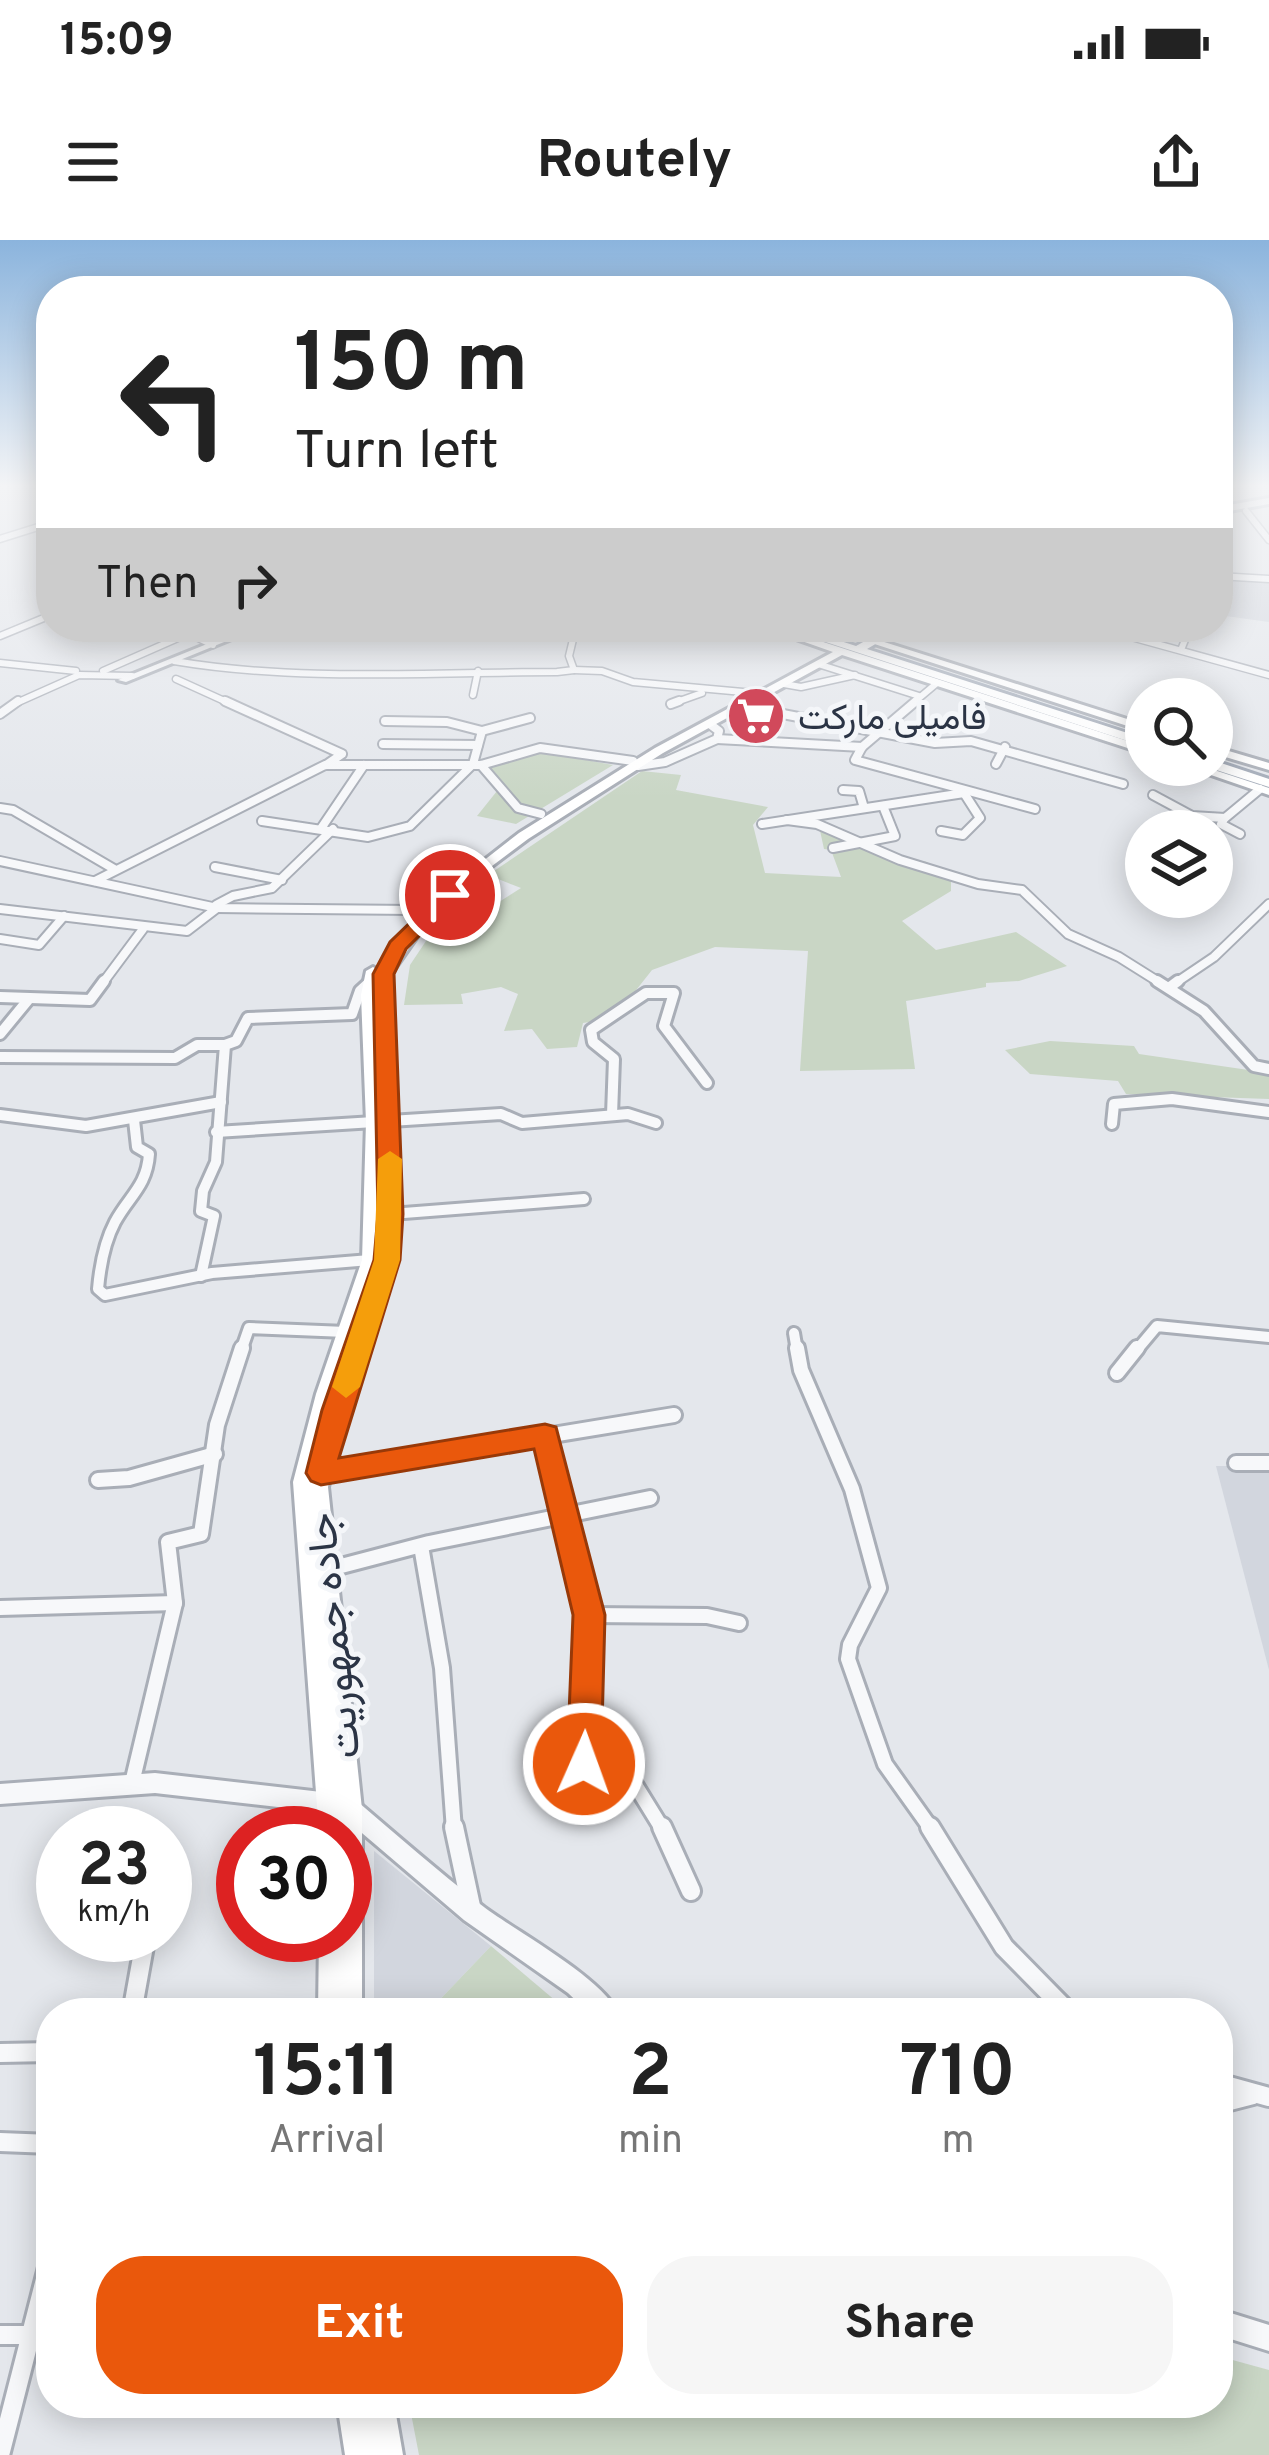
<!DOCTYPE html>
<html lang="en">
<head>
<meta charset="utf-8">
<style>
  :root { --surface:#fff; --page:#f6f6f6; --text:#222; --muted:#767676; --accent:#ea580c }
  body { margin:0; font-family:Overpass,Vazirmatn,sans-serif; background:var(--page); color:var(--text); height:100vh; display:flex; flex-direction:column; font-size:45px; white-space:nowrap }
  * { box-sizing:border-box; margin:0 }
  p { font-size:39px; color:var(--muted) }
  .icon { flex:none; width:66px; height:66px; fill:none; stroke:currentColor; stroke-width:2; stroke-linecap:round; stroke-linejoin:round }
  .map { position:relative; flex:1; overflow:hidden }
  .panel { position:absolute; left:36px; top:1758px; width:1197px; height:420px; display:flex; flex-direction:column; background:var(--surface); border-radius:48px; box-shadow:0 6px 30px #0003 }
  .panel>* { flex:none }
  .hud { position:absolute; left:36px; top:36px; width:1197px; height:366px; border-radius:48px; box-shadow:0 6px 30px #0003; background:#fff; color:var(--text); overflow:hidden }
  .controls { position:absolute; left:1125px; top:438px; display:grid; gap:24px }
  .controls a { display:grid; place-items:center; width:108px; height:108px; border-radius:50%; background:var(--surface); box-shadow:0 6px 30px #0003; font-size:60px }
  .speed { position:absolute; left:36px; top:1566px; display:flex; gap:24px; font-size:60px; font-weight:700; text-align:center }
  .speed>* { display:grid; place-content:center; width:156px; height:156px; border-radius:50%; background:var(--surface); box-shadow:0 6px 30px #0003; line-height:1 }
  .speed small { font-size:30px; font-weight:400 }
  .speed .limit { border:18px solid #d22; background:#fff; color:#111 }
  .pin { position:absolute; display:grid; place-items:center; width:102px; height:102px; color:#fff; margin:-51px; border:6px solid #fff; border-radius:50%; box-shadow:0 3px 12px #0007 }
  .me { position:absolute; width:132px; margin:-66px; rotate:2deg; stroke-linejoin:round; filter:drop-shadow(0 0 9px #0008) }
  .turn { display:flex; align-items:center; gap:42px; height:252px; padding:0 60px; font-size:54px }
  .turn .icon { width:156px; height:156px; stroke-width:2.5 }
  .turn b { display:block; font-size:84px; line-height:102px }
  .then { display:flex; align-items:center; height:114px; padding:0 60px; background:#0003; gap:24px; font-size:45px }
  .eta { display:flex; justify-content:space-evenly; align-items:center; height:204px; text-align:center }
  .eta b { font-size:72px; font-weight:700; line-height:84px }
  .action { display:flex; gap:24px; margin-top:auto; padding:24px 60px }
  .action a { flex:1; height:138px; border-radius:48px; background:var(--accent); color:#fff; font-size:48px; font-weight:700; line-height:138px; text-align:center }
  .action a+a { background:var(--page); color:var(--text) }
  .status { display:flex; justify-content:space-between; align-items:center; height:84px; padding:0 60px; background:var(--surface); direction:ltr }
  .status svg { height:33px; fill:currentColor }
  header { display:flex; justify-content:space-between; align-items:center; height:156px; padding:0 60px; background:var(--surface); font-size:54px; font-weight:700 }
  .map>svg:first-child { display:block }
</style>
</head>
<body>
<div class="status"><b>15:09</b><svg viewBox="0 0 49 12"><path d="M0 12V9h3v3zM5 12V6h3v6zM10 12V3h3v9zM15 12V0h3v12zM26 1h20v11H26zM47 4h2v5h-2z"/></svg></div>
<header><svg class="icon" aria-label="menu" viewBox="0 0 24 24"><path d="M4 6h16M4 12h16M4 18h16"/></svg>Routely<svg class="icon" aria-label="share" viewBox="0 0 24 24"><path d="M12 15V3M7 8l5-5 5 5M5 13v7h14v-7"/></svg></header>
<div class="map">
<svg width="1269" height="2215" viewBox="0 0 1269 2215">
  <rect width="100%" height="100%" fill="#e4e7ec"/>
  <g fill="#d2d6de">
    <polygon points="1218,338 1269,341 1269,382 1218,375"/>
    <polygon points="1216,1226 1269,1226 1269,1430"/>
    <polygon points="374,1611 491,1706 427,1773 374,1773"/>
  </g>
  <g fill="#c9d6c5">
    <polygon points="537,511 613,525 516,584 477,576 497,551 483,525"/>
    <polygon points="642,531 681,535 676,550 768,567 753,585 765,633 841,637 831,610 824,609 819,586 830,585 875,611 927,622 951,640 951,651 902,681 936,710 1016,692 1067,726 1019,741 986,743 986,747 906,761 915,829 800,831 808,711 715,707 652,730 614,778 583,783 577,807 547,809 532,789 504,791 518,754 501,747 461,754 463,764 404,765 410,725 432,692 463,685 521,648 488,635"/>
    <polygon points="1050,801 1134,806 1139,814 1269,833 1269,859 1126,854 1118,841 1030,834 1005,810"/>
    <polygon points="491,1706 570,1773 427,1773"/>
    <polygon points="1218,2116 1269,2130 1269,2215 419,2215 409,2163 1218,2163"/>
  </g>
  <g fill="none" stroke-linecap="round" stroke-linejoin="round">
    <g stroke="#a9aeb7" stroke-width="9">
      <g id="minor-far4">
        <polyline points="1246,271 1269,300"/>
        <polyline points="0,299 51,283"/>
        <polyline points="1218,336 1269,339"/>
        <polyline points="175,387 213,405"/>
        <polyline points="1095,387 1269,435"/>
        <polyline points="0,396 51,375"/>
        <polyline points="1181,410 1190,387"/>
        <path d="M174,421C298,442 431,432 557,432L574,430L569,416L576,387"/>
        <polyline points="0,423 76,431"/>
        <polyline points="818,424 919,456"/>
        <polyline points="574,430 602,431 633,442 754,453"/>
        <polyline points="103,431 203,387"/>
        <polyline points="176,439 231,464"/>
        <polyline points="784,444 801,447 855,435"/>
        <polyline points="473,455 478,431"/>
        <polyline points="14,464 79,435 132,436"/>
        <polyline points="671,464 702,453"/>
        <polyline points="912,464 937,443"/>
      </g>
    </g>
    <g stroke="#a9aeb7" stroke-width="12">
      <g id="minor-far3">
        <polyline points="225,461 342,514 326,525"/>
        <polyline points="916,461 862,507 855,520 1035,569"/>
        <polyline points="751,462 767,471 935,503 971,501 1123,544"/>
        <polyline points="671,464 679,461"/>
        <polyline points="0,474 18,461"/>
        <polyline points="385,481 447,482 482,491 530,478"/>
        <polyline points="717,499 862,507"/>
        <polyline points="383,504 478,505"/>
        <polyline points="996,524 1005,507"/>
        <polyline points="481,525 518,568 541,574"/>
        <polyline points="638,526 665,522 717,499 719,491 711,485"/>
        <polyline points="843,550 859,551 864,568"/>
        <polyline points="1153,555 1192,576 1225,578 1260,549"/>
        <polyline points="0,568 13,570 114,629"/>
        <polyline points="1224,579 1221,584 1240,594"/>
        <polyline points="787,580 817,584 900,620 978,644 1022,650 1068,694 1119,717 1162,744"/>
        <polyline points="262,581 368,597 410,586 473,524 482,491"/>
        <polyline points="762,584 964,553"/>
        <polyline points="322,587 364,525"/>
        <polyline points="941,591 963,595 980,578 964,553"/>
        <polyline points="833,608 895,596 883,566"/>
        <polyline points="0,621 217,668 414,670"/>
        <polyline points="215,627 282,640"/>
        <polyline points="95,641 325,525 481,525 540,508 633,521"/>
        <polyline points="216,665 233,656 272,648 333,589"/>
        <polyline points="0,669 187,691 217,668"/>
        <polyline points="0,699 39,705 64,676"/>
        <polyline points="102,744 143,689"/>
        <polyline points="367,744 371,741"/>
        <polyline points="1174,744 1214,717 1269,664"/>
      </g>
    </g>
    <g stroke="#a9aeb7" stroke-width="16">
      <g id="minor-far2">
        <polyline points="1157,741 1204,771 1254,826 1269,829"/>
        <polyline points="1170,747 1178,741"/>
        <polyline points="0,757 90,760 104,741"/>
        <polyline points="0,794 28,760"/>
        <polyline points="0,817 175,818 197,805 225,805"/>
        <polyline points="0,875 86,886 221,862"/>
        <polyline points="612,875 614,819 593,802 591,790 646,753 674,753 664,786 707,843"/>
        <path d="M134,880L137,907L149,914C147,946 129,956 115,982C104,1003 100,1026 98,1049L105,1055L212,1033L370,1020"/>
        <polyline points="390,881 501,874 522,883 628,874 656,883"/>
        <polyline points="1112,884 1114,864 1172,859 1269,872"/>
        <polyline points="216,892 374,882"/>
        <polyline points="391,974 584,959"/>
        <polyline points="201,1036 214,976 201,971 203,951 216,922 225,805 236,801 248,778 352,774 360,751 371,741"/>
        <polyline points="794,1093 797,1111"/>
        <polyline points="241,1111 249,1088 346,1092"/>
        <polyline points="1136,1111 1157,1086 1269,1097"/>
      </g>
    </g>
    <g stroke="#a9aeb7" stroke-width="20">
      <g id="minor-far1">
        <polyline points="797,1108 801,1130 852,1249 879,1348 850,1405 848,1419 885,1524 932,1590"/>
        <polyline points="1117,1133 1137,1108"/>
        <polyline points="545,1195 588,1375 584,1524 590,1529 626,1530 663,1590"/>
        <polyline points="1236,1223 1269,1223"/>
        <polyline points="321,1233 674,1175"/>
        <polyline points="98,1240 129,1238 215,1214"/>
        <polyline points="421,1306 442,1428 454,1590"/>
        <polyline points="326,1330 429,1303 650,1258"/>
        <polyline points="0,1368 175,1363"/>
        <polyline points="588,1375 707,1376 739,1383"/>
        <polyline points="132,1543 175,1363 168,1302 201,1294 217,1185 242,1108"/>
      </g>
    </g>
    <g stroke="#a9aeb7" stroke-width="24">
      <g id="minor">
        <polyline points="454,1587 472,1671"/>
        <polyline points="662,1587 691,1651"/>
        <polyline points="930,1587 1004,1707 1069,1773"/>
        <polyline points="132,1773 146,1695"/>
        <polyline points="0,1813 51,1812"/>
        <polyline points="1218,1843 1269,1857"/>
        <polyline points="1218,1864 1253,1855"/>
        <polyline points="0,1902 51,1904"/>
        <polyline points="0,2095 28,2095"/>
        <polyline points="0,2215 51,2016"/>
      </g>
    </g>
    <g stroke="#a9aeb7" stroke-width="6">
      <g id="tertiary">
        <polygon points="249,387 261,387 126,442 118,440"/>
        <polygon points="155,1533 330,1553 338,1556 341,1563 338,1570 330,1573 155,1553 0,1564 0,1544"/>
        <path d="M350,1559L358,1562C398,1596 438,1631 480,1664C513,1690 602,1737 618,1773H589L568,1753L464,1680L342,1576L339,1569L342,1562Z"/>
        <polygon points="1218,2069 1269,2085 1269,2111 1218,2095"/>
      </g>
    </g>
    <g stroke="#a9aeb7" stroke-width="6">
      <g id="secondary">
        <path d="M762,387H777L1146,507V514L842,415L663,513L528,599L468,644L421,691L391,734L399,974L395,1020L345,1170L328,1247L362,1569V1773H318L319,1695H345V1593H319L293,1242L316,1154L362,1020L366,882L361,755L366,731L373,727L380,731L411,685L460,639L519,593L655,508L833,412ZM377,743L380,846L375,755ZM381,905L383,974L379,1020L378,1021Z"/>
        <polygon points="822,387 837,387 1146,485 1146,492"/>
        <polygon points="1212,506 1269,523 1269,530 1212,513"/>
        <polygon points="1182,525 1199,525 1269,548 1269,555"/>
        <polygon points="337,2163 394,2163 403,2215 345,2215"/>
      </g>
    </g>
    <g stroke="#a3abb8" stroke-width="6">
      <g id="primary">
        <polygon points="1269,258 1269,264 1218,273 1218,267"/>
        <polygon points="780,387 797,387 856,406 890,387 904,387 867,409 1146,499 1146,507"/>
        <polygon points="1212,520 1269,539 1269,547 1207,527 1212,525"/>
      </g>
    </g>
    <use href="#minor-far4" stroke="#f7f8fa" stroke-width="6"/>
    <use href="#minor-far3" stroke="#f7f8fa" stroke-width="8"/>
    <use href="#minor-far2" stroke="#f7f8fa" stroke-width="10"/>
    <use href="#minor-far1" stroke="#f7f8fa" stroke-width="14"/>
    <use href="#minor" stroke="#f7f8fa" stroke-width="18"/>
    <use href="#tertiary" fill="#f7f8fa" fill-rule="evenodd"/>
    <use href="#secondary" fill="#fff" fill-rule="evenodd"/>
    <use href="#primary" fill="#fff" fill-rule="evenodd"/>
  </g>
  <linearGradient id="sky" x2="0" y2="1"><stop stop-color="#8bb4dd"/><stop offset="0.44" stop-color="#f3f4f6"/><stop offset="1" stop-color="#f3f4f6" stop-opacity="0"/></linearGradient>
  <rect width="1269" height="558" fill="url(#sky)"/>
  <polygon fill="#ea580c" stroke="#983908" stroke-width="3" points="443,651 460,655 406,709 394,734 403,974 400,1020 339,1218 545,1184 556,1187 605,1375 601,1524 596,1535 584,1540 572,1535 567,1524 573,1375 534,1209 321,1245 311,1241 306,1233 322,1170 374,1020 378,974 373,734 390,702"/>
  <polygon fill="#f59e0b" points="390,911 402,919 400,1020 360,1147 346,1158 332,1147 374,1020 378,919"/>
  <defs>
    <g id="supermarket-disc" transform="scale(3)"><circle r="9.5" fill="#d1495b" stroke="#f4f6f9"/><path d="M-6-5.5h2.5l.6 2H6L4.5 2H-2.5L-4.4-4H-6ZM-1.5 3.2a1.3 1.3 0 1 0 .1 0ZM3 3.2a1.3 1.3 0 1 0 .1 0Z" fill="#fff"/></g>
  </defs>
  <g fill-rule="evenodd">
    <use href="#supermarket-disc" x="756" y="476"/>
  </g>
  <g text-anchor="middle" stroke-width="10" stroke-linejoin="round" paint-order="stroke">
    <g font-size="36" fill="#2b3445" stroke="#f4f6f9" text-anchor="start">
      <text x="798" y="489">فامیلی مارکت</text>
    </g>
    <g font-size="42" fill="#2b3445" stroke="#f4f6f9">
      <text transform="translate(332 1396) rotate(-96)" y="15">جاده جمهوریت</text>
    </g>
  </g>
</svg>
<div class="controls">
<a><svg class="icon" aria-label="search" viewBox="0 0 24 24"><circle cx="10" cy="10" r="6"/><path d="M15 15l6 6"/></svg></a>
<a><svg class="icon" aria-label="layers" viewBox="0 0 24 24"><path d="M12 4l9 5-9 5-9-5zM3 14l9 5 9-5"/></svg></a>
</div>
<div class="speed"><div>23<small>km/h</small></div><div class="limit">30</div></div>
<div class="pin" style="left:450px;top:655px;background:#d93025"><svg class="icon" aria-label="arrive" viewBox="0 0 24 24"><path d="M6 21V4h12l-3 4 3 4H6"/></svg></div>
<svg class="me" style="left:584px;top:1524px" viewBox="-20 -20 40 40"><circle r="17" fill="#ea580c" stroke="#fff" stroke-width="3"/><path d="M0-11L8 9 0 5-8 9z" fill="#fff"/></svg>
<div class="hud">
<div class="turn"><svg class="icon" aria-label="left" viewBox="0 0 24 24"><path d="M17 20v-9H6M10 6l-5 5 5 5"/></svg><div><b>150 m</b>Turn left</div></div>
<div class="then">Then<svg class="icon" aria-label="right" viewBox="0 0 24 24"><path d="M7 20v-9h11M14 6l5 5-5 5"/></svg></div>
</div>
<section class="panel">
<div class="eta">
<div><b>15:11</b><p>Arrival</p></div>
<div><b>2</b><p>min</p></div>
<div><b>710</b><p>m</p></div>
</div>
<div class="action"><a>Exit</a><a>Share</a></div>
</section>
</div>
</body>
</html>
